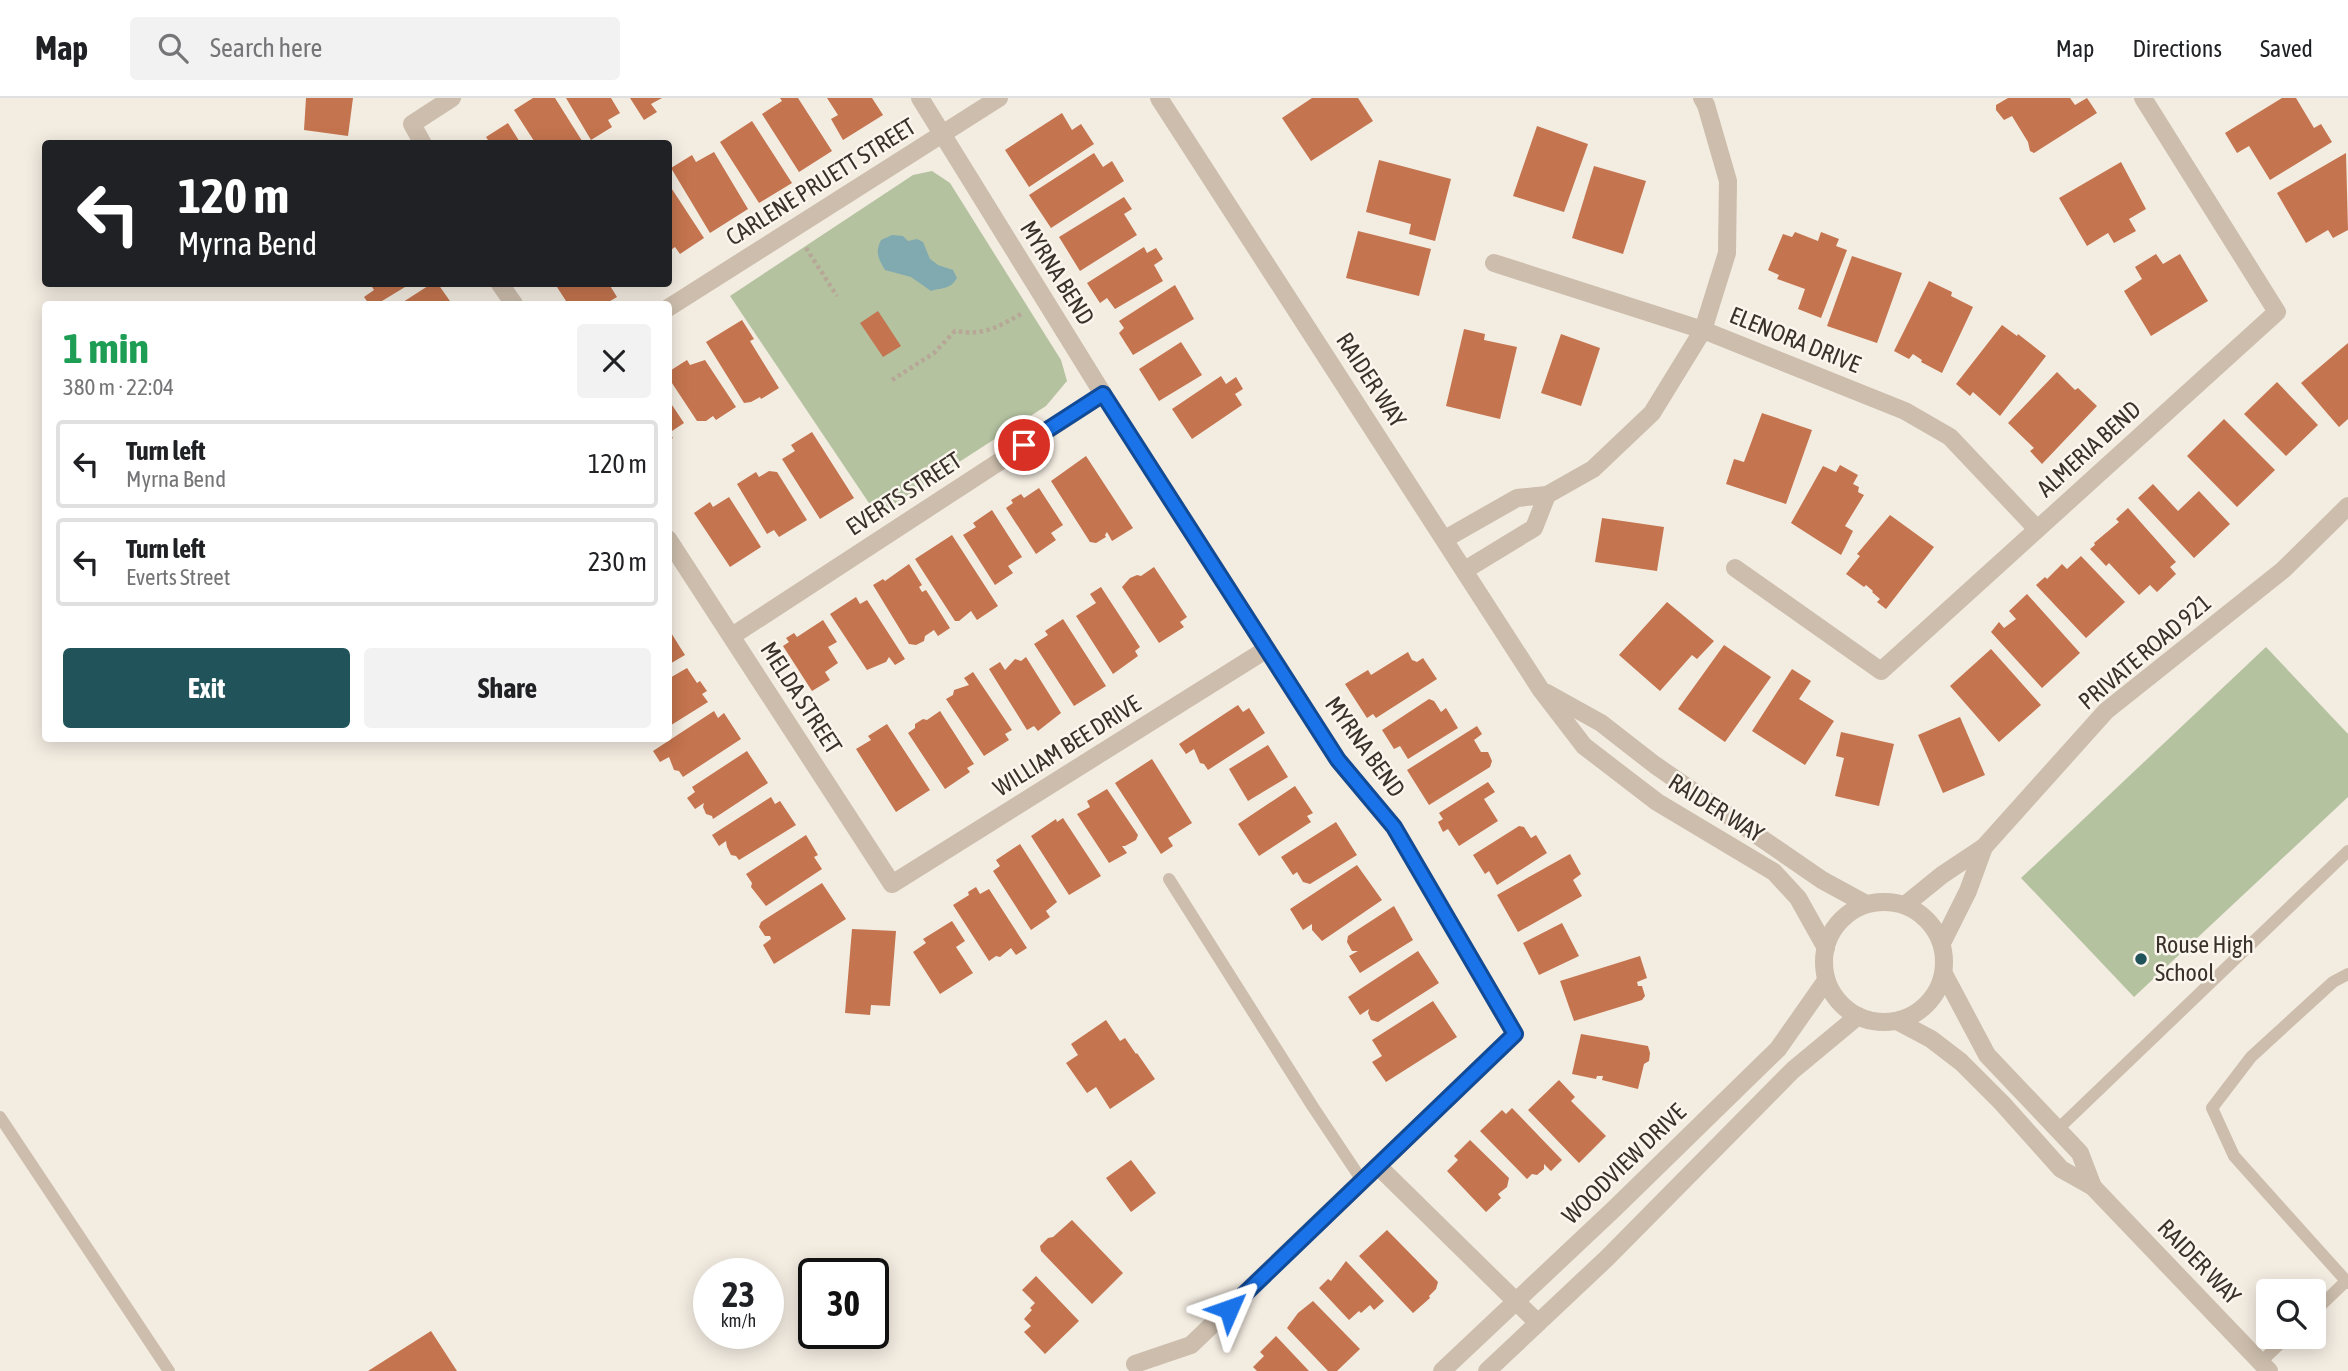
<!DOCTYPE html>
<html lang="en">
<head>
<meta charset="utf-8">
<style>
  :root { --surface:#fff; --page:#f2f2f2; --text:#202124; --muted:#757577; --line:#e0e0e0; --accent:#21535b }
  body { margin:0; font-family:"Asap Condensed",sans-serif; background:var(--page); color:var(--text); height:100vh; display:flex; flex-direction:column; font-size:26px; white-space:nowrap }
  * { box-sizing:border-box; margin:0 }
  p { font-size:23px; color:var(--muted) }
  .icon { flex:none; width:38px; height:38px; fill:none; stroke:currentColor; stroke-width:2; stroke-linecap:round; stroke-linejoin:round }
  .map { position:relative; flex:1; overflow:hidden }
  .sheet { position:absolute; left:42px; top:203px; width:630px; height:441px; display:flex; flex-direction:column; background:var(--surface); border-radius:7px; box-shadow:0 4px 18px #0003 }
  .sheet>* { flex:none }
  .top-card { position:absolute; left:42px; top:42px; width:630px; height:147px; border-radius:7px; box-shadow:0 4px 18px #0003; background:#202124; color:#fff; overflow:hidden }
  .controls { position:absolute; left:2256px; top:1181px; display:grid; gap:14px }
  .controls a { display:grid; place-items:center; width:70px; height:70px; border-radius:7px; background:var(--surface); box-shadow:0 4px 18px #0003; font-size:35px }
  .speed { position:absolute; left:693px; top:1160px; display:flex; gap:14px; font-size:35px; font-weight:700; text-align:center }
  .speed>* { display:grid; place-content:center; width:91px; height:91px; border-radius:50%; background:var(--surface); box-shadow:0 4px 18px #0003; line-height:1 }
  .speed small { font-size:18px; font-weight:400 }
  .speed .limit { border:4px solid #111; border-radius:10px; background:#fff; color:#111 }
  .pin { position:absolute; display:grid; place-items:center; width:60px; height:60px; color:#fff; margin:-30px; border:4px solid #fff; border-radius:50%; box-shadow:0 2px 7px #0007 }
  .me { position:absolute; width:77px; margin:-38px; rotate:47deg; stroke-linejoin:round; filter:drop-shadow(0 0 5px #0008) }
  .turn { display:flex; align-items:center; gap:24px; height:147px; padding:0 21px; font-size:32px }
  .turn .icon { width:91px; height:91px; stroke-width:2.5 }
  .turn b { display:block; font-size:49px; line-height:60px }
  .round { display:grid; place-items:center; flex:none; width:74px; height:74px; border-radius:7px; background:var(--page) }
  .overview { display:flex; align-items:center; justify-content:space-between; height:119px; padding:0 21px }
  h1 { font-size:42px; font-weight:700; line-height:52px; color:#1e9e55 }
  .cta { display:flex; gap:14px; margin-top:auto; padding:14px 21px }
  .cta a { flex:1; height:80px; border-radius:7px; background:var(--accent); color:#fff; font-size:28px; font-weight:700; line-height:80px; text-align:center }
  .cta a+a { background:var(--page); color:var(--text) }
  ul { padding:0; list-style:none }
  li { display:flex; align-items:center; gap:21px; height:88px; margin:0 14px 10px; padding:0 7px; border:4px solid var(--line); border-radius:7px }
  li div { flex:1 }
  li b { display:block; font-size:26px }
  li em { font-style:normal }
  header { display:flex; align-items:center; gap:42px; box-sizing:border-box; height:98px; padding:0 35px; background:var(--surface); border-bottom:2px solid var(--line) }
  header strong { font-size:33px }
  nav { display:flex; gap:38px; margin-inline-start:auto; font-size:24px }
  .search { width:490px; height:63px; background:var(--page); display:flex; align-items:center; gap:18px; box-sizing:border-box; padding:0 24px; border-radius:7px; color:var(--muted); font-size:26px }
  .map>svg:first-child { display:block }
</style>
</head>
<body>
<header>
<strong>Map</strong>
<div class="search"><svg class="icon" aria-label="search" viewBox="0 0 24 24"><circle cx="10" cy="10" r="6"/><path d="M15 15l6 6"/></svg>Search here</div>
<nav><a>Map</a><a>Directions</a><a>Saved</a></nav>
</header>
<div class="map">
<svg width="2348" height="1273" viewBox="0 0 2348 1273">
  <rect width="100%" height="100%" fill="#f3ece1"/>
  <g fill="#b4c2a0">
    <polygon points="932,73 950,85 1061,262 1067,283 1046,308 877,417 730,198 913,77"/>
    <polygon points="2266,549 2348,636 2348,699 2134,899 2021,780"/>
  </g>
  <path fill="#80aab0" d="M892,137L903,138L908,143L917,141L923,144L930,161L938,167L953,172L957,180C950,192 943,189 931,193L911,179L885,172C878,160 875,154 881,142Z"/>
  <g fill="#c4744e">
    <polygon points="306,0 353,0 348,38 304,32"/>
    <polygon points="533,0 555,0 584,46 536,46 514,12"/>
    <polygon points="566,0 611,0 620,15 608,22 612,29 591,42"/>
    <polygon points="630,0 662,0 651,6 657,14 644,22"/>
    <polygon points="780,0 798,0 832,53 799,74 762,16 782,3"/>
    <polygon points="827,0 872,0 883,17 843,42 831,21 838,17"/>
    <polygon points="1312,0 1358,0 1373,23 1311,63 1282,20"/>
    <polygon points="2008,0 2070,0 2075,7 2087,0 2097,15 2034,55 2030,53 2028,44 2012,18 2004,22 1996,12 1996,7"/>
    <polygon points="2282,0 2296,0 2314,30 2321,26 2332,44 2270,82 2249,48 2237,55 2225,35"/>
    <polygon points="1062,15 1072,32 1081,26 1094,46 1029,89 1005,52"/>
    <polygon points="752,23 792,85 759,105 720,44"/>
    <polygon points="508,25 521,46 486,46 488,42 486,39"/>
    <polygon points="1537,28 1588,46 1564,114 1513,98"/>
    <polygon points="714,54 748,111 710,135 671,70 692,57 696,64"/>
    <polygon points="1094,55 1103,69 1112,63 1124,83 1051,130 1029,97"/>
    <polygon points="2346,55 2348,132 2333,140 2328,132 2306,145 2277,95"/>
    <polygon points="1379,62 1451,81 1435,143 1409,136 1411,126 1366,114"/>
    <polygon points="2121,64 2146,111 2129,121 2136,133 2114,145 2108,135 2087,148 2059,100"/>
    <polygon points="1594,68 1646,83 1623,156 1572,140"/>
    <polygon points="668,85 704,140 680,156 675,149 668,154"/>
    <polygon points="1124,99 1132,111 1124,116 1137,137 1080,173 1059,139"/>
    <polygon points="1358,133 1431,151 1419,198 1346,180"/>
    <polygon points="1795,134 1818,143 1821,134 1839,141 1836,148 1847,152 1821,220 1798,211 1805,191 1777,181 1779,177 1768,172 1783,136 1792,139"/>
    <polygon points="1144,149 1147,155 1156,150 1163,161 1154,167 1163,183 1115,211 1107,200 1100,205 1087,185"/>
    <polygon points="2156,156 2163,166 2180,156 2208,203 2151,238 2124,193 2142,181 2135,169"/>
    <polygon points="1852,158 1902,175 1877,245 1827,228"/>
    <polygon points="1929,183 1952,194 1951,198 1973,209 1942,275 1921,264 1922,262 1913,256 1909,261 1894,253"/>
    <polygon points="370,186 410,186 377,206 369,206 364,199 374,192"/>
    <polygon points="431,186 438,186 452,206 400,206"/>
    <polygon points="555,186 609,186 617,199 605,206 568,206"/>
    <polygon points="1175,187 1194,221 1133,257 1119,235 1124,230 1119,223"/>
    <polygon points="878,213 901,248 883,259 860,225"/>
    <polygon points="742,222 754,241 750,243 779,290 761,301 760,299 751,304 744,305 706,244"/>
    <polygon points="2002,227 2017,238 2018,236 2046,258 2000,318 1973,294 1970,298 1956,286"/>
    <polygon points="1464,231 1485,236 1484,242 1517,249 1500,321 1446,308"/>
    <polygon points="1561,236 1600,250 1581,308 1541,295"/>
    <polygon points="1181,244 1202,277 1159,303 1139,271"/>
    <polygon points="2348,245 2348,321 2339,329 2301,285"/>
    <polygon points="687,262 690,267 705,262 736,309 716,322 713,318 706,323 697,323 668,279 668,274"/>
    <polygon points="2057,274 2075,292 2078,290 2097,308 2042,366 2030,353 2034,350 2008,325"/>
    <polygon points="1221,278 1226,286 1236,279 1243,291 1235,296 1242,307 1192,341 1172,311"/>
    <polygon points="2277,284 2318,327 2286,358 2244,316"/>
    <polygon points="668,301 684,325 669,335 673,340 668,343"/>
    <polygon points="1762,315 1812,332 1786,406 1726,386 1734,361 1744,364"/>
    <polygon points="2224,321 2275,372 2237,409 2187,358"/>
    <polygon points="812,334 854,400 820,421 782,361 795,353 791,347"/>
    <polygon points="1086,358 1133,430 1112,443 1107,434 1105,437 1106,439 1096,445 1090,444 1051,383"/>
    <polygon points="1840,367 1858,377 1853,386 1859,389 1858,394 1864,397 1845,428 1853,433 1841,457 1791,425 1823,368 1836,374"/>
    <polygon points="769,373 777,374 807,422 779,439 774,432 767,436 737,386 756,374 759,379"/>
    <polygon points="2153,386 2178,413 2199,393 2230,426 2194,460 2138,400"/>
    <polygon points="1039,390 1063,427 1051,435 1056,442 1036,456 1006,410 1013,405 1011,402 1021,396 1024,400"/>
    <polygon points="729,399 761,449 730,469 694,415 710,404 713,409"/>
    <polygon points="2128,410 2176,464 2170,469 2176,476 2157,494 2150,487 2139,497 2109,465 2106,468 2090,451 2095,447 2094,445 2119,424 2116,421"/>
    <polygon points="992,412 1022,459 1008,468 1013,475 995,487 963,437 976,429 973,425"/>
    <polygon points="1890,417 1934,449 1886,511 1877,504 1880,501 1872,494 1873,493 1866,487 1864,489 1846,476 1860,458 1857,456"/>
    <polygon points="1602,420 1664,429 1657,473 1595,464"/>
    <polygon points="952,437 998,508 977,522 971,513 959,523 955,523 915,461"/>
    <polygon points="2081,458 2125,504 2086,540 2036,487 2045,479 2047,481 2062,466 2067,471"/>
    <polygon points="909,466 922,487 919,489 922,494 926,492 950,530 938,538 934,532 925,538 924,543 916,547 909,546 873,487 883,481 885,483"/>
    <polygon points="1154,469 1187,519 1180,524 1184,529 1159,545 1122,489 1130,480 1137,477 1141,478"/>
    <polygon points="1101,489 1140,549 1135,553 1138,558 1113,576 1076,518 1096,505 1090,496"/>
    <polygon points="2027,496 2080,555 2042,590 1991,534 1999,524 2004,530 2016,521 2009,513"/>
    <polygon points="856,499 860,506 867,502 905,561 895,567 889,559 886,564 867,572 830,516"/>
    <polygon points="1667,504 1714,543 1697,561 1692,557 1660,593 1619,557"/>
    <polygon points="1063,521 1106,588 1074,608 1034,546 1048,537 1045,533"/>
    <polygon points="823,522 837,544 828,549 838,565 825,574 830,582 812,593 783,548 789,544 786,540 794,535 797,539"/>
    <polygon points="668,530 685,557 668,567"/>
    <polygon points="1724,547 1771,579 1725,644 1678,611"/>
    <polygon points="1991,551 2041,607 1999,644 1950,588"/>
    <polygon points="1408,554 1412,562 1417,564 1423,560 1437,581 1376,620 1373,616 1367,620 1345,586 1368,572 1371,577"/>
    <polygon points="1026,559 1061,615 1038,633 1034,628 1027,632 989,571 1000,564 1005,572 1015,561 1021,563"/>
    <polygon points="687,570 697,585 700,583 707,593 702,596 708,604 668,629 668,581"/>
    <polygon points="1792,571 1811,583 1799,601 1834,623 1805,667 1752,633"/>
    <polygon points="973,574 1012,632 1005,636 1009,642 984,658 946,601 953,597 954,592 969,587 964,580"/>
    <polygon points="1429,601 1434,603 1441,614 1446,610 1458,630 1408,661 1400,648 1394,651 1382,632"/>
    <polygon points="1238,607 1243,614 1249,610 1265,635 1208,672 1204,666 1200,665 1194,651 1186,656 1179,646"/>
    <polygon points="714,613 718,620 724,615 741,641 683,679 679,673 674,672 669,659 660,664 653,653"/>
    <polygon points="940,613 974,666 967,670 970,674 945,691 908,635 915,630 915,626 923,621 927,622"/>
    <polygon points="1960,619 1985,677 1943,695 1918,637"/>
    <polygon points="887,626 930,692 896,714 856,651 871,642 868,638"/>
    <polygon points="1477,628 1482,636 1474,642 1481,654 1488,654 1492,663 1490,669 1429,707 1407,672"/>
    <polygon points="1841,634 1894,646 1879,708 1835,698 1844,660 1836,658"/>
    <polygon points="1268,647 1288,679 1248,703 1229,671"/>
    <polygon points="747,653 768,685 713,721 712,718 706,716 703,709 704,705 695,711 687,700 695,694 692,689"/>
    <polygon points="1152,661 1192,725 1168,740 1173,748 1161,756 1115,685"/>
    <polygon points="1488,684 1495,694 1484,701 1498,723 1459,748 1448,731 1443,734 1438,724 1443,721 1439,715"/>
    <polygon points="1295,688 1313,715 1307,718 1311,724 1259,758 1238,726"/>
    <polygon points="1107,691 1138,737 1136,742 1125,748 1122,748 1127,755 1109,765 1077,716 1090,709 1087,703"/>
    <polygon points="771,699 775,706 780,703 796,727 739,762 736,758 731,757 727,749 726,743 719,748 712,737"/>
    <polygon points="1063,720 1101,778 1069,797 1031,738 1056,721 1057,724"/>
    <polygon points="1336,724 1357,757 1310,786 1303,784 1297,774 1293,777 1281,759"/>
    <polygon points="1519,728 1524,729 1531,740 1536,737 1547,755 1497,787 1489,773 1485,776 1473,757"/>
    <polygon points="806,737 818,757 814,759 822,771 766,808 751,789 752,785 746,776"/>
    <polygon points="1020,746 1057,804 1046,813 1050,819 1031,832 993,773 1000,768 996,762"/>
    <polygon points="1570,756 1581,776 1573,782 1582,798 1518,834 1497,797"/>
    <polygon points="1357,767 1382,802 1322,843 1312,832 1312,826 1303,832 1290,811"/>
    <polygon points="822,785 846,821 774,866 763,847 771,841 770,838 765,838 759,829 761,824"/>
    <polygon points="976,789 980,796 989,791 1027,850 1016,857 1011,850 1000,859 996,858 989,863 953,807 969,797 968,794"/>
    <polygon points="1394,808 1413,842 1360,875 1349,858 1358,853 1352,853 1347,844 1348,838"/>
    <polygon points="952,823 965,843 956,849 973,875 940,896 913,854 926,845 923,841"/>
    <polygon points="1562,825 1579,858 1539,877 1523,845"/>
    <polygon points="852,831 896,833 890,908 871,907 870,917 845,915"/>
    <polygon points="1418,853 1439,885 1378,924 1371,922 1368,915 1369,911 1360,917 1348,899"/>
    <polygon points="1640,858 1647,880 1637,884 1638,888 1642,888 1645,898 1642,902 1574,923 1560,883"/>
    <polygon points="1433,903 1457,939 1386,984 1372,964 1382,958 1372,942"/>
    <polygon points="1106,922 1120,943 1125,940 1136,956 1137,955 1155,981 1110,1011 1096,989 1087,995 1066,965 1078,957 1071,946"/>
    <polygon points="1581,936 1648,948 1650,955 1649,963 1644,966 1638,991 1602,982 1603,978 1597,978 1596,981 1572,976"/>
    <polygon points="1559,982 1575,999 1571,1003 1606,1038 1579,1065 1528,1012"/>
    <polygon points="1512,1010 1562,1062 1551,1073 1544,1066 1544,1071 1537,1077 1532,1076 1527,1081 1480,1033 1502,1012 1506,1016"/>
    <polygon points="1470,1042 1509,1080 1507,1089 1498,1096 1501,1100 1486,1114 1447,1073 1458,1062 1454,1058"/>
    <polygon points="1131,1062 1156,1095 1131,1114 1106,1080"/>
    <polygon points="1072,1122 1123,1175 1092,1206 1041,1153 1040,1148 1048,1140 1053,1139"/>
    <polygon points="1387,1132 1438,1184 1436,1191 1429,1198 1430,1200 1413,1215 1359,1158"/>
    <polygon points="1346,1163 1384,1203 1374,1212 1370,1207 1361,1215 1359,1213 1349,1222 1319,1190 1328,1181 1331,1183"/>
    <polygon points="1036,1178 1079,1223 1045,1256 1024,1234 1031,1228 1024,1221 1032,1212 1030,1210 1035,1205 1022,1192"/>
    <polygon points="1313,1203 1360,1251 1337,1273 1328,1273 1287,1230 1298,1215"/>
    <polygon points="431,1233 457,1273 368,1273"/>
    <polygon points="1276,1238 1309,1273 1257,1273 1253,1269 1264,1258 1260,1254"/>
  </g>
  <g fill="none" stroke-linecap="round" stroke-linejoin="round">
    <g stroke="#b7a796" stroke-width="4.5" stroke-dasharray="3.5 3.5" stroke-linecap="butt">
      <polyline points="806,150 837,198"/>
      <path d="M892,282L934,255L955,233C986,238 997,229 1023,215"/>
    </g>
    <g stroke="#ccbdac" stroke-width="12">
      <polyline points="1169,781 1313,1009 1363,1084"/>
      <polyline points="2348,876 2333,884 2251,959 2212,1010 2234,1058 2348,1185"/>
      <polyline points="0,1019 169,1273"/>
      <polyline points="2058,1031 2348,753"/>
      <polyline points="2314,1214 2346,1183"/>
      <polyline points="2261,1264 2287,1239"/>
    </g>
    <g stroke="#ccbdac" stroke-width="18">
      <polyline points="920,0 1103,296 1338,662 1394,729 1515,936 1191,1247 1135,1266"/>
      <polyline points="1159,0 1541,592 1584,648 1657,704 1774,774 1798,800 1826,850"/>
      <polyline points="423,46 412,26 452,0"/>
      <polyline points="1494,165 1703,232 1905,313 1950,339 2037,431"/>
      <polyline points="500,186 514,206"/>
      <polyline points="668,210 999,0"/>
      <polyline points="668,441 892,786 1267,551"/>
      <polyline points="1445,441 1517,400 1547,397 1593,371 1652,315 1703,232 1727,155 1728,83 1706,7 1702,0"/>
      <polyline points="1735,470 1881,573 2277,214 2143,0"/>
      <polyline points="1465,472 1534,430 1547,397"/>
      <polyline points="732,538 1103,296"/>
      <polyline points="1547,595 1601,625 1655,667 1822,782 1866,806"/>
      <circle cx="1884" cy="864" r="60"/>
      <polyline points="1905,807 1942,777 1984,749 2106,613 2283,472 2348,408"/>
      <polyline points="1942,845 1968,793 1984,749"/>
      <polyline points="1944,876 1987,957 2080,1055 2093,1089"/>
      <polyline points="1897,923 1931,941 1961,964 2002,1005 2061,1071 2093,1089 2269,1273"/>
      <polyline points="1379,1069 1538,1225"/>
      <polyline points="1442,1273 1615,1110 1778,951 1825,884"/>
      <polyline points="1487,1273 1607,1160 1793,972 1858,918"/>
    </g>
  </g>
  <g fill="none" stroke-linecap="round" stroke-linejoin="round">
    <g stroke="#114b97" stroke-width="18">
      <polyline id="route" points="1024,347 1103,296 1338,662 1394,729 1515,936 1229,1211"/>
    </g>
    <use href="#route" stroke="#1a73e8" stroke-width="12"/>
  </g>
  <circle fill="#21535b" stroke="#faf6ee" stroke-width="2.5" cx="2141" cy="861" r="7"/>
  <g text-anchor="middle" stroke-width="5" stroke-linejoin="round" paint-order="stroke">
    <g font-size="24" fill="#3a312b" stroke="#faf6ee">
      <text transform="translate(821 84) rotate(-32)" y="8">CARLENE PRUETT STREET</text>
      <text transform="translate(1057 175) rotate(58)" y="8">MYRNA BEND</text>
      <text transform="translate(1795 242) rotate(22)" y="8">ELENORA DRIVE</text>
      <text transform="translate(1371 282) rotate(57)" y="8">RAIDER WAY</text>
      <text transform="translate(2089 351) rotate(-42)" y="8">ALMERIA BEND</text>
      <text transform="translate(904 396) rotate(-33)" y="8">EVERTS STREET</text>
      <text transform="translate(2145 554) rotate(-40)" y="8">PRIVATE ROAD 921</text>
      <text transform="translate(801 600) rotate(57)" y="8">MELDA STREET</text>
      <text transform="translate(1067 648) rotate(-32)" y="8">WILLIAM BEE DRIVE</text>
      <text transform="translate(1365 649) rotate(54)" y="8">MYRNA BEND</text>
      <text transform="translate(1716 710) rotate(32)" y="8">RAIDER WAY</text>
      <text transform="translate(1624 1066) rotate(-44)" y="8">WOODVIEW DRIVE</text>
      <text transform="translate(2199 1164) rotate(46)" y="8">RAIDER WAY</text>
    </g>
    <g font-size="24" fill="#3a312b" stroke="#faf6ee" text-anchor="start">
      <text x="2155" y="855">Rouse High<tspan x="2155" dy="28">School</tspan></text>
    </g>
  </g>
</svg>
<div class="controls">
<a><svg class="icon" aria-label="search" viewBox="0 0 24 24"><circle cx="10" cy="10" r="6"/><path d="M15 15l6 6"/></svg></a>
</div>
<div class="speed"><div>23<small>km/h</small></div><div class="limit">30</div></div>
<div class="pin" style="left:1024px;top:347px;background:#d93025"><svg class="icon" aria-label="arrive" viewBox="0 0 24 24"><path d="M6 21V4h12l-3 4 3 4H6"/></svg></div>
<svg class="me" style="left:1229px;top:1211px" viewBox="-20 -20 40 40"><path d="M0-17L14 15 0 8-14 15z" fill="#1a73e8" stroke="#fff" stroke-width="4"/></svg>
<div class="top-card">
<div class="turn"><svg class="icon" aria-label="left" viewBox="0 0 24 24"><path d="M17 20v-9H6M10 6l-5 5 5 5"/></svg><div><b>120 m</b>Myrna Bend</div></div>
</div>
<section class="sheet">
<div class="overview"><div><h1>1 min</h1><p>380 m · 22:04</p></div><a class="round"><svg class="icon" aria-label="close" viewBox="0 0 24 24"><path d="M6 6l12 12M18 6L6 18"/></svg></a></div>
<ul>
<li><svg class="icon" aria-label="left" viewBox="0 0 24 24"><path d="M17 20v-9H6M10 6l-5 5 5 5"/></svg><div><b>Turn left</b><p>Myrna Bend</p></div><em>120 m</em></li>
<li><svg class="icon" aria-label="left" viewBox="0 0 24 24"><path d="M17 20v-9H6M10 6l-5 5 5 5"/></svg><div><b>Turn left</b><p>Everts Street</p></div><em>230 m</em></li>
</ul>
<div class="cta"><a>Exit</a><a>Share</a></div>
</section>
</div>
</body>
</html>
